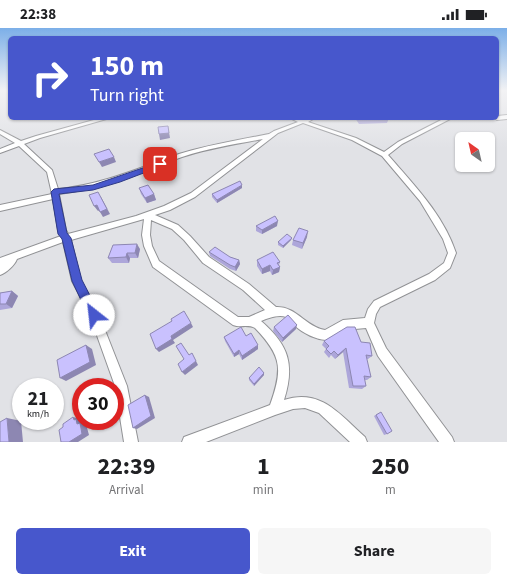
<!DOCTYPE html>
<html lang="en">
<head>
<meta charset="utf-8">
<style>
  :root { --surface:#fff; --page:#f6f6f6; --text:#202124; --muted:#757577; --accent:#4757cc }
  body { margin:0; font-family:"Source Sans 3",sans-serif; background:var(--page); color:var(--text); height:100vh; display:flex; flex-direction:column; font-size:15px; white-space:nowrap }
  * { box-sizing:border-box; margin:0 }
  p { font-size:13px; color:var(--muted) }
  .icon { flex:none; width:22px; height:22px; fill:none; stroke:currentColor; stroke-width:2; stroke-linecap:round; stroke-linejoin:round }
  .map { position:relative; height:414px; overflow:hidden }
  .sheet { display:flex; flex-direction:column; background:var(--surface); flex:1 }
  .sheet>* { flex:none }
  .guide { position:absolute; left:8px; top:8px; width:491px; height:84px; border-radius:6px; box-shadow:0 1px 3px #0004; background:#4757cc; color:#fff; overflow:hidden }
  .needle { width:26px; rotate:326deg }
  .tools { position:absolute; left:455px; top:104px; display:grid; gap:8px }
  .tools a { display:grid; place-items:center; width:40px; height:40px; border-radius:6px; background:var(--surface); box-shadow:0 1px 3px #0004; font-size:20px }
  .speed { position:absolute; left:12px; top:350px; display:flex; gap:8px; font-size:20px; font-weight:700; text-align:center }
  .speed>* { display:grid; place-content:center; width:52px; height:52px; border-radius:50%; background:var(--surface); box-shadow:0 1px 3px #0004; line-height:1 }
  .speed small { font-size:10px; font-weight:400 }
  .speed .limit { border:6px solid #d22; background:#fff; color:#111 }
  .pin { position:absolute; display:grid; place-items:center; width:34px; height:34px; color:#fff; margin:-17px; border-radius:8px; box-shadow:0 2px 6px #0006 }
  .me { position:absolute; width:44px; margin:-22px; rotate:331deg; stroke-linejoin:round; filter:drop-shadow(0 0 3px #0008) }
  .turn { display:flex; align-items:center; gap:14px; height:84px; padding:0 16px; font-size:18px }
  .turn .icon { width:52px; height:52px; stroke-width:2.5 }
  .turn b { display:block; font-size:28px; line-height:34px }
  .eta { display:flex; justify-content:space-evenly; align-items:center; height:68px; text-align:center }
  .eta b { font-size:24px; font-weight:700; line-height:28px }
  .cta { display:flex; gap:8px; margin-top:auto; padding:8px 16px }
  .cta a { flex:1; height:46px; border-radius:6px; background:var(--accent); color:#fff; font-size:16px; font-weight:700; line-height:46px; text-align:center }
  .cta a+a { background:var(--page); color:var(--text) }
  .status { display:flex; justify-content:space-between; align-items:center; height:28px; padding:0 20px; background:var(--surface); direction:ltr }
  .status svg { height:11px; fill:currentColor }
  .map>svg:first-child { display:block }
</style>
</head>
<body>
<div class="status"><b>22:38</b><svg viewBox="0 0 49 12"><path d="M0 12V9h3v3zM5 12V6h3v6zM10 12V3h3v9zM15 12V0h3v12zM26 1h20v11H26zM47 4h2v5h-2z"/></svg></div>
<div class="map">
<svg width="507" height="414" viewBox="0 0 507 414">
  <rect width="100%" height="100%" fill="#e1e2e6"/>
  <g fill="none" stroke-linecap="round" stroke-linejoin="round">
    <g stroke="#919295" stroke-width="2">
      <g id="minor">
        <polygon points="507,87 507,91 497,92 494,90 497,90 497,88"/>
        <path d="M101,90H110L40,110L24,116L52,142L58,161C101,157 139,140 179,126C208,117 239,112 269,106L274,103L298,94L290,90H298L303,92L307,90H315L308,94L356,110L384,124L398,114L445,90H452L402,116L388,127C414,157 443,186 456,225L450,240L435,252L380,279L376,286L374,295L386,320L452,409L454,414H439L378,328L366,300L344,302L326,312C315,311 303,305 295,298C292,295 289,291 286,289C279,286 268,290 261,293C289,317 295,337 284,372C321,360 340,387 365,409L367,414H350L319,385L305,380L293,381L275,387L206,414H182L184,409L270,377C283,341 282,328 255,300C248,296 240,300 233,297L153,239L144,218L142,207L144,191L71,212L81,253L99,287L127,358L138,414H124L115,358L90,288L72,253L63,214L17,231C15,237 6,245 0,247V230L61,208L58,202L53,171L0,183V177L52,166L47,144L19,118L0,125V121L15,115L0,106V102L21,113L36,108ZM303,95L352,112L382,128L420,173L443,211L448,225L444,235L429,246L374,273L368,281L365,290L343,292L325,302C306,299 296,278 276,279L249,256L209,229L190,208L178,197L155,187L170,182L195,169L278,105ZM263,111L191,165L164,178L136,188L68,206L66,202L59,166C103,161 141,143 182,129C209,120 236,116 263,111ZM151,192L172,201L184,212L203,235L243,262L265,282L249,289H238L159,233L152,218L150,207Z"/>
      </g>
    </g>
    <use href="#minor" fill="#fff" fill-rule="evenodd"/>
  </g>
  <g fill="#ada6da">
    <polygon points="355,90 389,90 387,95 359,96"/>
    <polygon points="139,160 154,166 156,172 147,175 141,166"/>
    <polygon points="242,160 217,175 212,169 212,166"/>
    <polygon points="256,198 277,198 262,206 256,203"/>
    <polygon points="307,209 302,221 292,217 293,212"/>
    <polygon points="292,210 291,212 283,220 278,217 278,214"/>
    <polygon points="140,221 138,230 130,230 129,235 112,235 108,230"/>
    <polygon points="209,224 230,229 239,232 240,236 236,243 230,241 210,228"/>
    <polygon points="257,232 280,234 279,237 280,239 279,244 272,247 270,243 262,246 257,238"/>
    <polygon points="12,263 18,268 12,280 0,282 0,265"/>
    <polygon points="274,299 296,301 282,314 273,303"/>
    <polygon points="246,308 258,321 242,332 239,326 234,329 225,313 224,309"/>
    <polygon points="324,313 361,314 372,328 368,331 366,331 371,349 367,352 364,352 366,358 362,361 349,360 343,324 335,331 331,327 329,330 324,324 326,321 322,317"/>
    <polygon points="264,345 264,347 254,358 249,352 249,350"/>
    <polygon points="379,385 387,406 384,407 374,388"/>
  </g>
  <g fill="#8d87b2">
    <polygon points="168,98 170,110 160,112 159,106"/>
    <polygon points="114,129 116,134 102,139 99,134"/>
    <polygon points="242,157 242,160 217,175 217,172"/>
    <polygon points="154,166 156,172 147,175 145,170"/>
    <polygon points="101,169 110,186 103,189 100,184"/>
    <polygon points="97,177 100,182 98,183 94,178"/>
    <polygon points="278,193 277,198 262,206 262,202"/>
    <polygon points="308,203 307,209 302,221 303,215"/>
    <polygon points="292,210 291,212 283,220 283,218"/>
    <polygon points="137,216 140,221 138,230 135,225"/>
    <polygon points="127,225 130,230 129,235 126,229"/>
    <polygon points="239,232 240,236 236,243 235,239"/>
    <polygon points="270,237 270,243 262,246 262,241"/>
    <polygon points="280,239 279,244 272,247 273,242"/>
    <polygon points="12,263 18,268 12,280 6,276"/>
    <polygon points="191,295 193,299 173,312 175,315 159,324 156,321 171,308"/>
    <polygon points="297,297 296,301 282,314 283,310"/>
    <polygon points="86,317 92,321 96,337 66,353 60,350"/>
    <polygon points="258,317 258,321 242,332 242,328"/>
    <polygon points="346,320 343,324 335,331 338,327"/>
    <polygon points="239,322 239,326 234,329 234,326"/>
    <polygon points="196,333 198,337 185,347 182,344"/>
    <polygon points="264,345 264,347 254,358 254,356"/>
    <polygon points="145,367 149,369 155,390 137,401 133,400"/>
    <polygon points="73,389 80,391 81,392 81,393 83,393 83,395 86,396 89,407 78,414 69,414 77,396 74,392"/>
    <polygon points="7,390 21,393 23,414 9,414"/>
  </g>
  <g fill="#c9c1fe" stroke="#8d87b2">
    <polygon points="359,90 384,90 360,91"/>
    <polygon points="168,98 169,105 159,106 158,99"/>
    <polygon points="109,121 114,129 99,134 94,126"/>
    <polygon points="240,153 242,157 217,172 212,166"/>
    <polygon points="148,157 154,166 145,170 139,160"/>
    <polygon points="98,164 107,181 100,184 97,177 94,178 89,167"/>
    <polygon points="275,188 278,193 262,202 256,198"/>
    <polygon points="299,200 308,203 303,215 293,212"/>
    <polygon points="287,206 292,210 283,218 278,214"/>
    <polygon points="137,216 135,225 127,225 126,229 108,230 113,217"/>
    <polygon points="215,219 230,229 239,232 235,239 230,237 209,224"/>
    <polygon points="273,224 280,234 277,235 280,239 273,242 270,237 262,241 257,232"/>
    <polygon points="12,263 6,276 0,276 0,265"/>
    <polygon points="184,283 191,295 171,308 172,311 156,321 150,306 172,293 171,291"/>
    <polygon points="288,287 297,297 283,310 274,299"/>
    <polygon points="241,299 246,308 251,305 258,317 242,328 239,322 234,326 224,309"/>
    <polygon points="347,299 355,299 361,314 370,315 372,328 366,327 371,349 364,348 366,358 353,358 346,320 338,327 334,323 331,326 326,321 329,318 324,313"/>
    <polygon points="181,315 189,327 192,325 196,333 182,344 178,336 184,331 176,318"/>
    <polygon points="86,317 90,334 60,350 57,332"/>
    <polygon points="259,339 264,345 254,356 249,350"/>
    <polygon points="145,367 151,388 133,400 128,377"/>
    <polygon points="381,384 392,403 387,406 376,387"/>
    <polygon points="73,389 74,392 76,391 77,396 80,395 82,406 69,414 61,414 59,402 63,399 63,396"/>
    <polygon points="7,390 9,414 0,414 0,394"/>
  </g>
  <linearGradient id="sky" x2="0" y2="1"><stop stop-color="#7cafe8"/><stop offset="0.52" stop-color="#f2f2f4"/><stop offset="1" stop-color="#f2f2f4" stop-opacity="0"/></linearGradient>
  <rect width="507" height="120" fill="url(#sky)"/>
  <polygon fill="#4757cc" stroke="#2e3985" points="160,134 162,135 162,138 120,154 93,162 59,166 67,205 71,210 82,252 100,287 98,291 94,293 90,291 72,253 62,211 58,206 51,164 54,161 93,157"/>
</svg>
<div class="tools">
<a><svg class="needle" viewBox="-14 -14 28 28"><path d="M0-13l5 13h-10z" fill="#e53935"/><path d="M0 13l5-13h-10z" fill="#757577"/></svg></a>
</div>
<div class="speed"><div>21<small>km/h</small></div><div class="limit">30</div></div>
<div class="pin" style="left:160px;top:136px;background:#d93025"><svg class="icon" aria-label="arrive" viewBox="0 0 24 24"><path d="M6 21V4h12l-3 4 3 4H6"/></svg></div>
<svg class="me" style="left:94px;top:287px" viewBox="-20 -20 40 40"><circle r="19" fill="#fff"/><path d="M0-13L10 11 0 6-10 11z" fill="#4757cc"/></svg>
<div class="guide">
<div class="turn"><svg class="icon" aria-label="right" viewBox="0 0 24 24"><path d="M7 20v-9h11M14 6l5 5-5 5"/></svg><div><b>150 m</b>Turn right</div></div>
</div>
</div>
<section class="sheet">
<div class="eta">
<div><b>22:39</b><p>Arrival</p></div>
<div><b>1</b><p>min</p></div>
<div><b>250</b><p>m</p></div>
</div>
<div class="cta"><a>Exit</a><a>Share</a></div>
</section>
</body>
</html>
